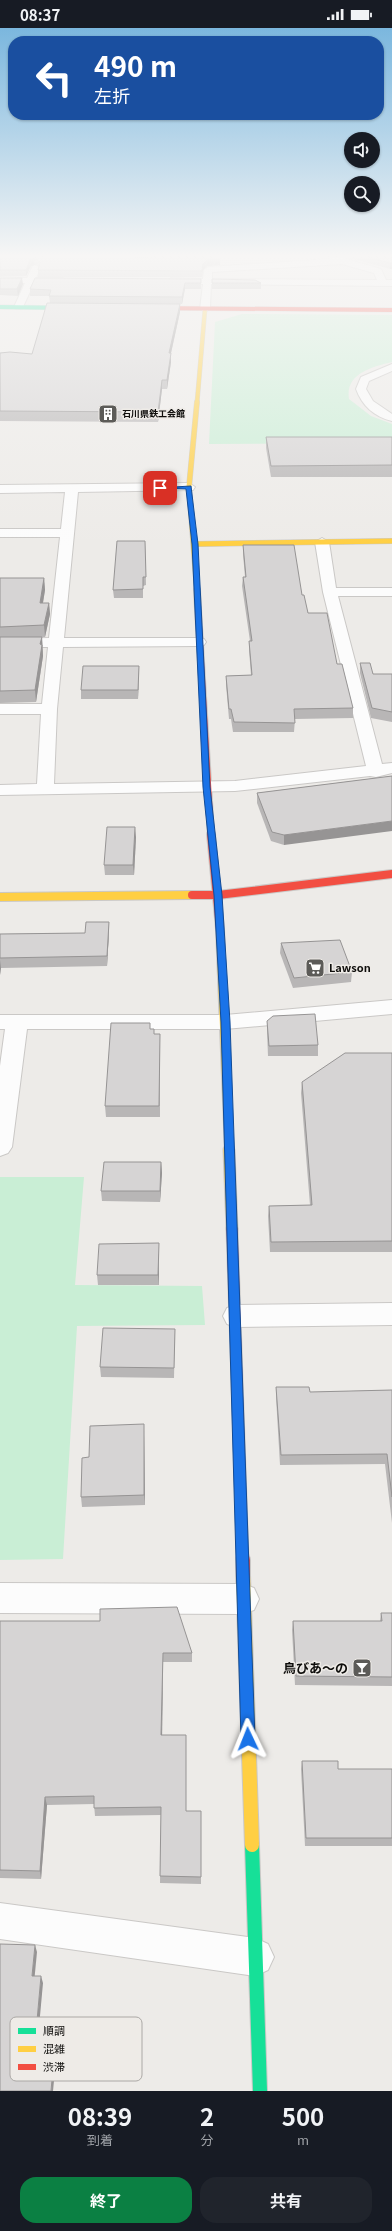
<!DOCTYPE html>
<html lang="ja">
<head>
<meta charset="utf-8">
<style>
  :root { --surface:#171b24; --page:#20242c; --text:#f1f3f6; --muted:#9ea1a6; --accent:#0b8043 }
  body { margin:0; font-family:Georgia,"Noto Sans JP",serif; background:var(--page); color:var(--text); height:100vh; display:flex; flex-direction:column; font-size:15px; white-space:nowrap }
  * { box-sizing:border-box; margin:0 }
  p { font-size:13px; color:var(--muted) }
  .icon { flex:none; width:22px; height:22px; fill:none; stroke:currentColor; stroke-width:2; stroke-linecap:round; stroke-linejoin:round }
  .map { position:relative; height:2063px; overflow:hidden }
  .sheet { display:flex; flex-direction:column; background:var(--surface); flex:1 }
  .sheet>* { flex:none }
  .banner { position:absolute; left:8px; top:8px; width:376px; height:84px; border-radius:16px; box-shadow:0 1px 3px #0004; background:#1a4fa0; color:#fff; overflow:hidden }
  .fabs { position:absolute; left:344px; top:104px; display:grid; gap:8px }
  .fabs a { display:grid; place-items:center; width:36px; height:36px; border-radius:50%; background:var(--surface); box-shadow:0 1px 3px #0004; font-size:20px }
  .pin { position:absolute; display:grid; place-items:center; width:34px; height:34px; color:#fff; margin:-17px; border-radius:8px; box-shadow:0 2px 6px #0006 }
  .me { position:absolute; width:44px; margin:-22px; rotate:358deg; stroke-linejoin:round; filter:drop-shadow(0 0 3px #0008) }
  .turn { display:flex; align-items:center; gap:14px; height:84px; padding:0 20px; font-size:18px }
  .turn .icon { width:52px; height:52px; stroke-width:2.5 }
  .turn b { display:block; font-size:28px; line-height:34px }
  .eta { display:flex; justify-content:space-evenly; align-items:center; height:68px; text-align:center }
  .eta b { font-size:24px; font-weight:700; line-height:28px }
  .cta { display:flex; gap:8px; margin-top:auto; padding:8px 20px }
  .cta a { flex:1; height:46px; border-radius:16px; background:var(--accent); color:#fff; font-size:16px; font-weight:700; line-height:46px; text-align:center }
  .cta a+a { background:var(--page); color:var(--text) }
  .status { display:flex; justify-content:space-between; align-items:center; height:28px; padding:0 20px; background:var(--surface); direction:ltr }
  .status svg { height:11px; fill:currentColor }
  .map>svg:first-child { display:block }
</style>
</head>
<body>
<div class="status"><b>08:37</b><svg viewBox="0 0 49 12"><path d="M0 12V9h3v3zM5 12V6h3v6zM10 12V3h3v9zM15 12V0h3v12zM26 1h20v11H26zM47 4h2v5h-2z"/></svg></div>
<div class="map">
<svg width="392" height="2063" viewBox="0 0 392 2063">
  <rect width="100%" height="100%" fill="#edebe8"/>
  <g fill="#c9eed5">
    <path d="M242,286L392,287V334C371,339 345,346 349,371L371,388L392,396V415L209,416L215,294Z"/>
    <polygon points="0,1149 84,1149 75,1257 202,1258 205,1297 77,1298 63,1531 0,1532"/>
  </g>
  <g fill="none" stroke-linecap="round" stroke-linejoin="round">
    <g stroke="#cac8c6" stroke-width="2">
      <g id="street">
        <polygon points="37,229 45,229 36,250 63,250 67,253 63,256 34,255 22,281 16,281 14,279 25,255 0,255 0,249 27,250"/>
        <path d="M328,229H339L381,241L386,252H392V258L211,256L210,281L205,284L200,281L203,256H171L167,253L171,250L203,251L204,242L208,239L330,231ZM342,236L374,245L377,252L212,251V244Z"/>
        <path d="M392,336V343L369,353L366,361L373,373L392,386V393C375,389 362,378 356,361L361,349Z"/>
        <polygon points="189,455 195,459 193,462 78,464 64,610 199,610 204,611 206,614 204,617 199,618 63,619 57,681 54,756 235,753 366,738 323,564 315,514 322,510 329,514 336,560 392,560 392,568 338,568 382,736 392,735 392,745 376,749 370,748 235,763 0,767 0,757 37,756 41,686 0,686 0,676 42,676 48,619 0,619 0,611 49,610 60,509 0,509 0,501 61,501 65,464 0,465 0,457"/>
        <polygon points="392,972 392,986 225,1001 27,1001 12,1119 8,1125 0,1128 0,1038 5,1001 0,1001 0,987 225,987"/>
        <polygon points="392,1275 392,1297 236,1299 227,1296 223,1288 227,1280 236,1277"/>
        <polygon points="0,1555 243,1556 254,1560 259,1571 254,1582 243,1586 0,1585"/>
        <polygon points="0,1875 255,1910 268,1916 274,1929 268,1942 255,1948 0,1911"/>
      </g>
    </g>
    <g stroke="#cac8c6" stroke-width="5">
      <polyline id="fast-far1" points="0,279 75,280"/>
    </g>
    <g stroke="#cac8c6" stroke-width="16">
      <polyline id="fast" points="252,1817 260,2063"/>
    </g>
    <g stroke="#cac8c6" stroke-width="5">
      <polyline id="slow-far5" points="197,375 205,281"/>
    </g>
    <g stroke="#cac8c6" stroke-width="6">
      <g id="slow-far4">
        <polyline points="197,374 189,459 197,563"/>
        <polyline points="195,516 392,513"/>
      </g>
    </g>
    <g stroke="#cac8c6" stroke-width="8">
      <polyline id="slow-far3" points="197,562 198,581"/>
    </g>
    <g stroke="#cac8c6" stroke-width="10">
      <g id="slow-far2">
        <polyline points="0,869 192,867"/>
        <polyline points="220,901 229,1123"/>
      </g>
    </g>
    <g stroke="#cac8c6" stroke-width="13">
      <polyline id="slow-far1" points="229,1122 232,1201"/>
    </g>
    <g stroke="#cac8c6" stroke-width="16">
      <polyline id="slow" points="243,1547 252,1817"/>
    </g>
    <g stroke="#cac8c6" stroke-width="5">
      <polyline id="jam-far4" points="149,280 392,282"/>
    </g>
    <g stroke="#cac8c6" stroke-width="8">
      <polyline id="jam-far3" points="198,581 211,807"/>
    </g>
    <g stroke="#cac8c6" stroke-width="10">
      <g id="jam-far2">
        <polyline points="211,806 220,901"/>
        <polyline points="192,867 218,867 392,846"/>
      </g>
    </g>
    <g stroke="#cac8c6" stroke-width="13">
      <polyline id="jam-far1" points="232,1201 243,1533"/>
    </g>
    <g stroke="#cac8c6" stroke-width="16">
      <polyline id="jam" points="243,1532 243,1547"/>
    </g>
    <use href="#street" fill="#fcfcfc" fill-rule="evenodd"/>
    <use href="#fast-far1" stroke="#16e098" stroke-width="4"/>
    <use href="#fast" stroke="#16e098" stroke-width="14"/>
    <use href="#slow-far5" stroke="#ffcf43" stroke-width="4"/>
    <use href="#slow-far4" stroke="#ffcf43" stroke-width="5"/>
    <use href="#slow-far3" stroke="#ffcf43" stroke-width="6"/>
    <use href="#slow-far2" stroke="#ffcf43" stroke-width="8"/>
    <use href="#slow-far1" stroke="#ffcf43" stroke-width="11"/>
    <use href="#slow" stroke="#ffcf43" stroke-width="14"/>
    <use href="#jam-far4" stroke="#f24e42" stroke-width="4"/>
    <use href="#jam-far3" stroke="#f24e42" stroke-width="6"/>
    <use href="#jam-far2" stroke="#f24e42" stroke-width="8"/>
    <use href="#jam-far1" stroke="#f24e42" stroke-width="11"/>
    <use href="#jam" stroke="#f24e42" stroke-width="14"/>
  </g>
  <g fill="#b8b6b6">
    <polygon points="347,229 392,229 390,241"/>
    <polygon points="0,230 131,230 220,237 207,238 203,242 202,249 38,249 38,242 39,239 35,237 31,238 26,248 0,248"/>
    <polygon points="0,250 23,256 18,268 0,267"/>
    <polygon points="201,251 201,261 185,261 182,276 50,275 49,268 30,268 30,261"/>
    <polygon points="212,251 261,255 261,261 212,261"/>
    <polygon points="180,284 171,325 171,334 167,361 162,361 158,394 0,393 0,325 32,326"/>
    <polygon points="266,409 392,409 392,449 271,449 266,420"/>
    <polygon points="145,513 146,557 143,558 143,570 114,570 113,562"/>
    <polygon points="243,517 302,567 308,585 337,636 353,680 353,690 295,691 294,704 233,704 231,691 229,691 226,657 226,648 251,647 249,622 249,613 250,613 242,558 243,549 245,549 243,526"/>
    <polygon points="0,550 44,550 45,562 43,575 49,575 50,586 45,609 39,609 42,609 43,628 36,674 0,675"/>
    <polygon points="360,635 373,646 392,646 392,694 371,690 360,645"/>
    <polygon points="139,638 138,671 81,671 81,662"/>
    <polygon points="392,748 284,817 271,813 257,775 257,765"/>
    <polygon points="136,809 134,847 105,847 104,837"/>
    <polygon points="109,894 109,904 107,938 1,940 0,947 0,906 85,905"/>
    <polygon points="281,915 352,944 351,954 293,960 280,925"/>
    <polygon points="267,993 318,1017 318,1028 268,1028 267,1003"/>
    <polygon points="150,1001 154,1006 160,1006 160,1089 106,1089 105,1078"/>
    <polygon points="392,1025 392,1224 270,1224 268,1188 269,1178 310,1177 301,1065 302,1054"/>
    <polygon points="161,1134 162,1145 160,1174 102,1173 101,1163"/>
    <polygon points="159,1226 159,1257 98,1257 97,1247"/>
    <polygon points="175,1301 174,1350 101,1349 100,1339"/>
    <polygon points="276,1359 310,1364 392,1362 392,1495 385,1436 280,1437 276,1369"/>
    <polygon points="144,1396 145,1477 82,1479 81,1469 89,1429"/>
    <polygon points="381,1585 392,1585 392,1658 295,1657 292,1602 293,1593 380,1593"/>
    <polygon points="0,1593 192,1625 192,1634 163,1634 162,1707 186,1783 201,1783 201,1856 160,1855 161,1787 95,1788 94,1776 47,1777 41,1851 0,1850"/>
    <polygon points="302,1733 338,1741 392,1741 392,1818 305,1818 301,1741"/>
  </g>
  <g fill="#969494">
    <polygon points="34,230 35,237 31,238 26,248 26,242 30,232"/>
    <polygon points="220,231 220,237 207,238 203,242 202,249 203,236 207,232"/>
    <rect x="390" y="235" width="2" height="6"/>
    <polygon points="22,250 23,256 18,268 17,261"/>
    <polygon points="185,255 185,261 182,276 182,269"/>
    <polygon points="180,276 180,284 169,334 169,325"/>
    <polygon points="171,325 171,334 167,361 167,352"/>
    <polygon points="162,352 162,361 158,394 158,384"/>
    <polygon points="44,550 45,562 41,586 40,575"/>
    <polygon points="49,575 50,586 45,609 44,597"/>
    <polygon points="42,609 43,628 36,674 35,662 40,616"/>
    <polygon points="139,638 139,647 138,671 138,662"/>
    <polygon points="392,793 392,803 284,817 284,807"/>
    <polygon points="135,799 136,809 134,847 133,837"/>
    <polygon points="109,894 109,904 107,938 107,928"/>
    <polygon points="0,932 1,940 0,947"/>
    <polygon points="161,1134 162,1145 160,1174 160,1163"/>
    <polygon points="159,1215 159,1257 158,1247"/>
    <polygon points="144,1396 144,1406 145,1477 144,1467"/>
    <polygon points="163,1625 163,1634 162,1715 161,1707"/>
    <polygon points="45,1769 47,1777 41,1851 40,1843"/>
    <polygon points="35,1917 37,1924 34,1955 32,1948"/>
    <polygon points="41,1948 43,1955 37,2021 35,2015"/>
    <polygon points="55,2016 57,2022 53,2063 51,2063"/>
  </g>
  <g fill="#d6d4d4" stroke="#969494">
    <polygon points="154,229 218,229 220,231 207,232 203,236 202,243 38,242 40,234 34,230 30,232 26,242 0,242 0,230 131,230"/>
    <polygon points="368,229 392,229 392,235 390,235"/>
    <polygon points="0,250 22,250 17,261 0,261"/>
    <polygon points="35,250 201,251 201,255 185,255 182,269 49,268 51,262 30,261"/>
    <polygon points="212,251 255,252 261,255 212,255"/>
    <polygon points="47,275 180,276 169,325 171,325 167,352 162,352 158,384 0,383 0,325 10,324 32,326"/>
    <polygon points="266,409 392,409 392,437 271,438"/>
    <polygon points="117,513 145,513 146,549 143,549 143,561 113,562"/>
    <polygon points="243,517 294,517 302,567 304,567 308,585 327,585 337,636 342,636 353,680 294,681 295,695 234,694 231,681 229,681 226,648 252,647 249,613 252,613 243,549 246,549"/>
    <polygon points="0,550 44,550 40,575 49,575 44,597 0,599"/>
    <polygon points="0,609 42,609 40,616 42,617 35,662 0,663"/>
    <polygon points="360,635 370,635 373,646 392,646 392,684 372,680"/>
    <polygon points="83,638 139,638 138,662 81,662"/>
    <polygon points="392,748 392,793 284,807 272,804 257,765"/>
    <polygon points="107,799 135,799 133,837 104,837"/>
    <polygon points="86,894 109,894 107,928 0,930 0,906 85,905"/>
    <polygon points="340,912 352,944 294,950 281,915"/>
    <polygon points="315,986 318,1017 269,1018 267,993 273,988"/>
    <polygon points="111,995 150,995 150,1001 154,1001 154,1006 160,1006 159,1078 105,1078"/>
    <polygon points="345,1025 392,1025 392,1213 271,1214 269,1178 312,1177 302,1054"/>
    <polygon points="104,1134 161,1134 160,1163 101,1163"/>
    <polygon points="159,1215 158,1247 97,1247 99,1216"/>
    <polygon points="103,1300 175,1301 174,1340 100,1339"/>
    <polygon points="276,1359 309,1359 310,1364 392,1362 392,1469 387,1426 281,1427"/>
    <polygon points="144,1396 144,1467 81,1469 82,1430 89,1429 90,1398"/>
    <polygon points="177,1579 192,1625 163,1625 161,1707 186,1707 186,1783 201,1783 201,1849 160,1848 161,1779 94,1780 94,1768 45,1769 40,1843 0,1842 0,1593 100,1593 100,1581"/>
    <polygon points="381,1585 392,1585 392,1649 296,1648 293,1593 382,1593"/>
    <polygon points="302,1733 338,1733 338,1741 392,1741 392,1810 306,1810"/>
    <polygon points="0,1916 35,1917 32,1948 41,1948 35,2015 55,2016 51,2063 0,2063"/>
  </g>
  <linearGradient id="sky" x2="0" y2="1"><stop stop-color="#7bb7de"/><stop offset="0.44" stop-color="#f7f6f5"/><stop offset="1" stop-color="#f7f6f5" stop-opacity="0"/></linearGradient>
  <rect width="392" height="518" fill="url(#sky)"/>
  <polygon fill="#1a73e8" stroke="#114b97" points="191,458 198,516 210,759 222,867 230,994 255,1711 253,1716 248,1718 243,1716 241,1711 221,994 214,867 203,759 192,516 186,461 157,460"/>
  <defs>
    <g id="building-square" transform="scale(1)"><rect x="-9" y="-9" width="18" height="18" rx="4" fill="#5c5b58" stroke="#eeebe7"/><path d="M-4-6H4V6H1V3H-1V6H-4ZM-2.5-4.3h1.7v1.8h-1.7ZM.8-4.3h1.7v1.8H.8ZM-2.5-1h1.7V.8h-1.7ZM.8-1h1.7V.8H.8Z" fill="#fff"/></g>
    <g id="supermarket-square" transform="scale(1)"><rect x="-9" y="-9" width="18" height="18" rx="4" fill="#5c5b58" stroke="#eeebe7"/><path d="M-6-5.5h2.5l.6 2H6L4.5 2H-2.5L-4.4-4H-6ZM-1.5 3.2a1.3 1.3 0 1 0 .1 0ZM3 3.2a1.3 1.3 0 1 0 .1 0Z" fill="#fff"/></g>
    <g id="bar-square" transform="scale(1)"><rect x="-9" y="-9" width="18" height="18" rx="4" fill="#5c5b58" stroke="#eeebe7"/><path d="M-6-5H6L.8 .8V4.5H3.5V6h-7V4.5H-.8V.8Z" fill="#fff"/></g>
  </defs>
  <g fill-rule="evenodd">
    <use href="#building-square" x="108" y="386"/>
    <use href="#supermarket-square" x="315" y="940"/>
    <use href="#bar-square" x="362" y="1640"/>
  </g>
  <g text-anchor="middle" stroke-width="3" stroke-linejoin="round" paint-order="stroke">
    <g font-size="9" font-weight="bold" fill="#0e0d0b" stroke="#eeebe7" text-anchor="start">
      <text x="122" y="389">石川県鉄工会館</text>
    </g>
    <g font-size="11" font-weight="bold" fill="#0e0d0b" stroke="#eeebe7" text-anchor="start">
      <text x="329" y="944">Lawson</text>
    </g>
    <g font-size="13" font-weight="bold" fill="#0e0d0b" stroke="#eeebe7" text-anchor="end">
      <text x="348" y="1645">鳥びあ〜の</text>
    </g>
  </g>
  <rect x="10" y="1989" width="132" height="64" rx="6" fill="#eeebe7" stroke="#aba8a5" stroke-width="1"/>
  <rect x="18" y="2000" width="18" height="6" fill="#16e098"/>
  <rect x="18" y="2018" width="18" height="6" fill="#ffcf43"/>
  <rect x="18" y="2036" width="18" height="6" fill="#f24e42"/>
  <g font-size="11" fill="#0e0d0b">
    <text x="43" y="2007">順調</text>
    <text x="43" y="2025">混雑</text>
    <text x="43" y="2043">渋滞</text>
  </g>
</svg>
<div class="fabs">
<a><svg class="icon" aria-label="sound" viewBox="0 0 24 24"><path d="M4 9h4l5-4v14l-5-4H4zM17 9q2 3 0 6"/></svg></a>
<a><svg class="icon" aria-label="search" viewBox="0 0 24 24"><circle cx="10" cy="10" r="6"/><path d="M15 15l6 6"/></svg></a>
</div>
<div class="pin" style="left:160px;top:460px;background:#d93025"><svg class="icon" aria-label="arrive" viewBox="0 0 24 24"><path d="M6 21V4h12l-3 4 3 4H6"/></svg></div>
<svg class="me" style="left:248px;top:1711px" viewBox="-20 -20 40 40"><path d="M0-17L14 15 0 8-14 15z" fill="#1a73e8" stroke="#fff" stroke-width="4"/></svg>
<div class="banner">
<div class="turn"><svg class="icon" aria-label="left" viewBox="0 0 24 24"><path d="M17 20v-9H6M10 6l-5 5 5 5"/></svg><div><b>490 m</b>左折</div></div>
</div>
</div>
<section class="sheet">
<div class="eta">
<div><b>08:39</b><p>到着</p></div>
<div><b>2</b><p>分</p></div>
<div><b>500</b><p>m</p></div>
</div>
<div class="cta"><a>終了</a><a>共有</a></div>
</section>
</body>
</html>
